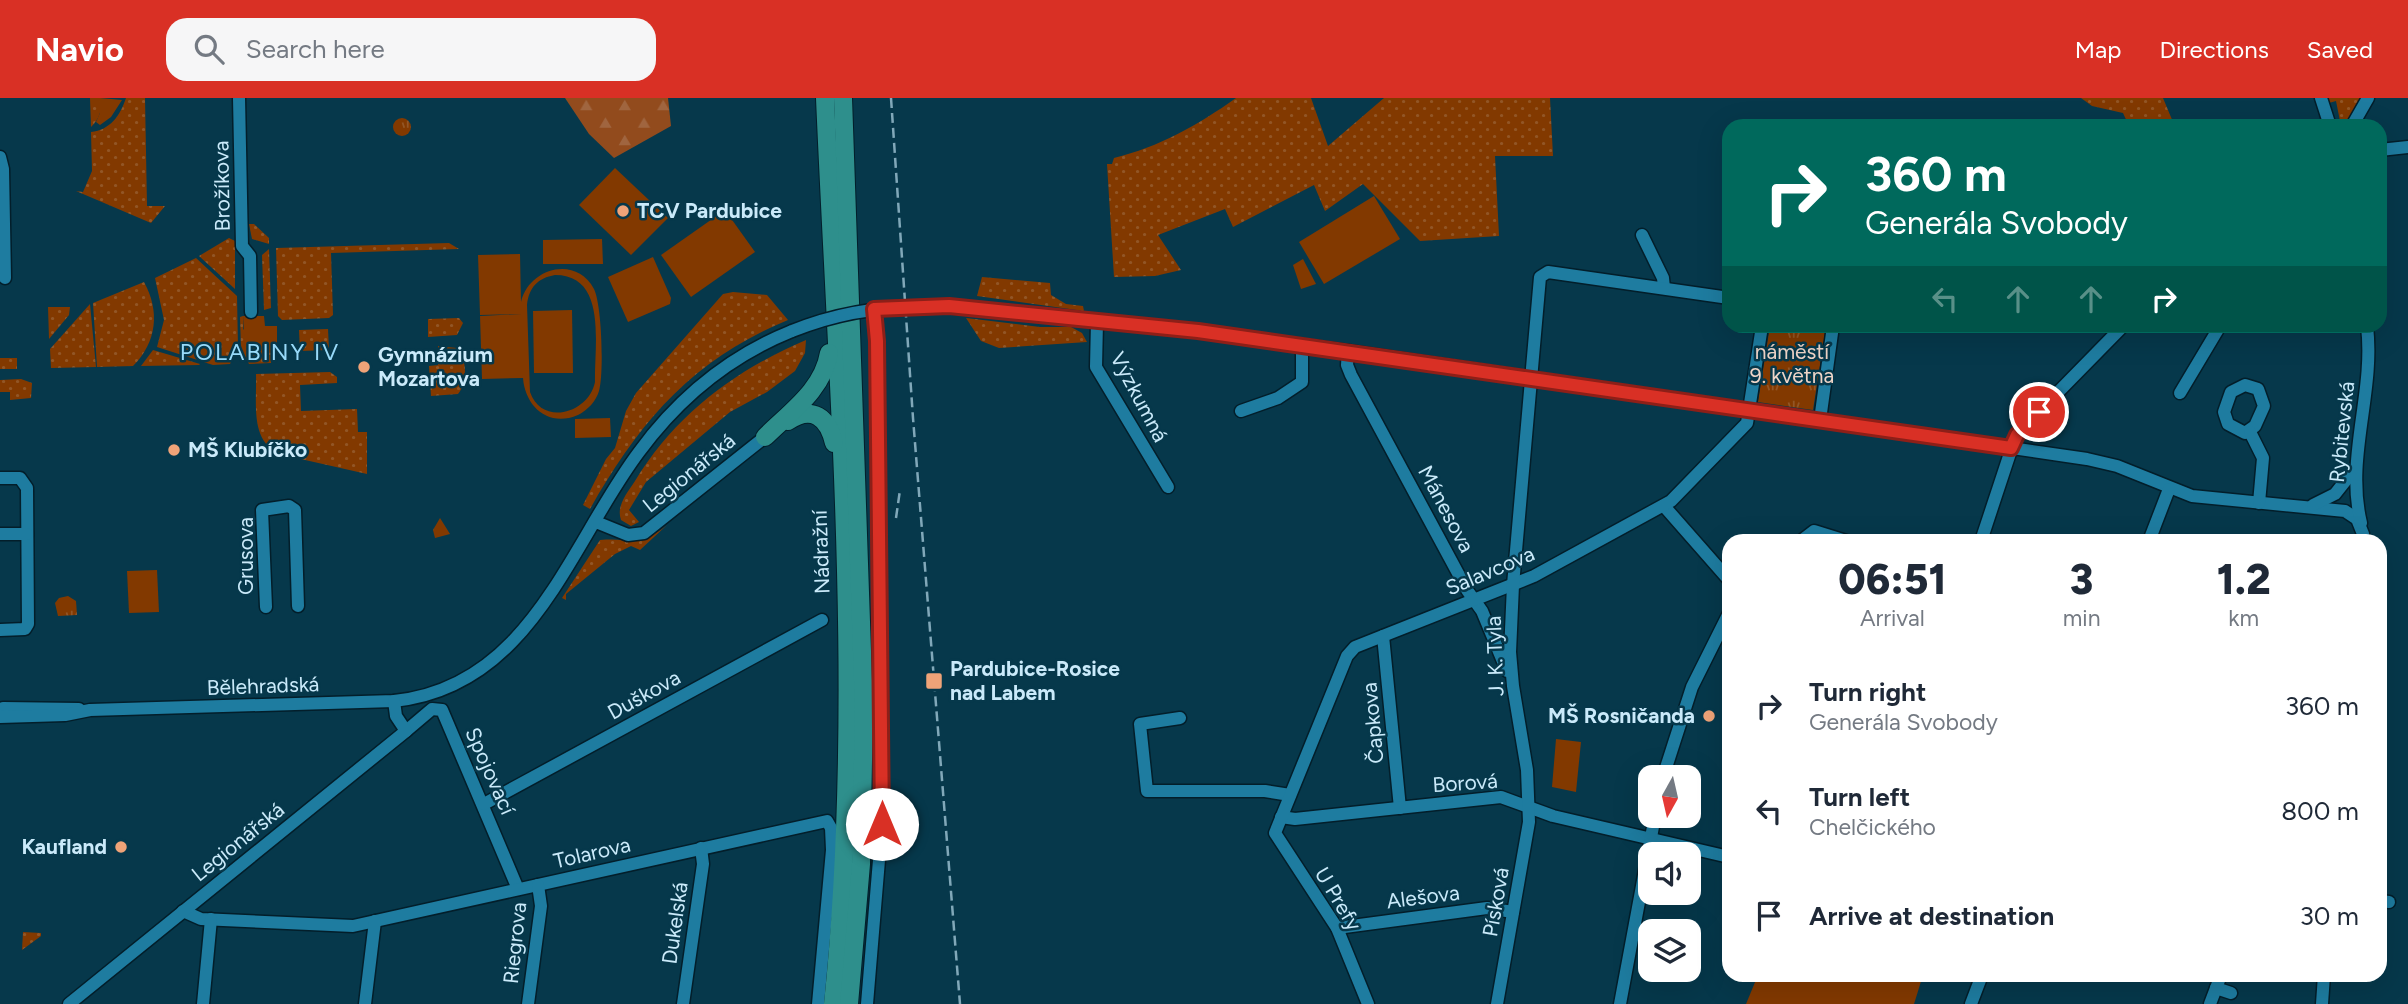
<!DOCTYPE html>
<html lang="en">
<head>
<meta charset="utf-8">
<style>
  :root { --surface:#fff; --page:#f6f6f7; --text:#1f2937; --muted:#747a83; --accent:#d93025 }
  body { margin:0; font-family:Figtree,sans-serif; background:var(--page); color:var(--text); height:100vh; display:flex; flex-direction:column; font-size:26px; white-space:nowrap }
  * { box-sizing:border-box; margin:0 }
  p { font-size:23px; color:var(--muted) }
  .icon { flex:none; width:38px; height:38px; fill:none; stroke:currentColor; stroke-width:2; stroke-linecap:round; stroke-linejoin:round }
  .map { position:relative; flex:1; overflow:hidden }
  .sheet { position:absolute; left:1722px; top:436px; width:665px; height:448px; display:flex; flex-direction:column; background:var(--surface); border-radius:21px; box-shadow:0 7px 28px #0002 }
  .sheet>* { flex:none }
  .hud { position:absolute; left:1722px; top:21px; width:665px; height:214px; border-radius:21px; box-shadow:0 7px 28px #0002; background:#00695c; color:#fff; overflow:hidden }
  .needle { width:46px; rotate:188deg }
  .controls { position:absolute; left:1638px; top:667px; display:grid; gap:14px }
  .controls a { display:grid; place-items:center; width:63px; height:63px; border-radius:14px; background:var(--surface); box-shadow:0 7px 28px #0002; font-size:35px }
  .pin { position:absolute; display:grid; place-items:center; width:60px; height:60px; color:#fff; margin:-30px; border:4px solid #fff; border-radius:50%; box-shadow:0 2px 7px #0007 }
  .me { position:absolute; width:77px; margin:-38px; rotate:0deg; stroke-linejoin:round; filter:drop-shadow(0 0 5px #0008) }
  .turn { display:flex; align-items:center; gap:24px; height:147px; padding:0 28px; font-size:32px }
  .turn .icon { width:91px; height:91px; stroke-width:2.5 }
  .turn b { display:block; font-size:49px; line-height:60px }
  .lanes { display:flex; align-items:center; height:66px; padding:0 28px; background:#0003; justify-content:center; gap:35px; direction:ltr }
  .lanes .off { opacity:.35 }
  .eta { display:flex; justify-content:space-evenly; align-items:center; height:119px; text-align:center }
  .eta b { font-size:42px; font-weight:800; line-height:49px }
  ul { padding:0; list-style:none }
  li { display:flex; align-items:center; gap:21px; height:105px; padding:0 28px }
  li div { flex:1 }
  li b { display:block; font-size:26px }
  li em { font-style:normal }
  header { display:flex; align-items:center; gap:42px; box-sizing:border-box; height:98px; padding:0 35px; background:var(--accent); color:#fff }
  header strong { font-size:33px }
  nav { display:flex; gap:38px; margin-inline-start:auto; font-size:24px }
  .search { width:490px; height:63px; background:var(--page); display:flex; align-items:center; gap:18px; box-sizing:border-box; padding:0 24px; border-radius:21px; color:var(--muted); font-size:26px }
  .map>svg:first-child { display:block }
</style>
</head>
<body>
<header>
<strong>Navio</strong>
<div class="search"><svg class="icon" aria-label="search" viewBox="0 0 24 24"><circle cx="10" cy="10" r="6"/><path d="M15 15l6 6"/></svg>Search here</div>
<nav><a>Map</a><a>Directions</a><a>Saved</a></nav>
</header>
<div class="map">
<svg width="2408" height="906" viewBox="0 0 2408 906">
  <defs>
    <pattern id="grass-dots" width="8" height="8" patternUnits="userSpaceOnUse" patternTransform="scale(1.75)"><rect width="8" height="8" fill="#823900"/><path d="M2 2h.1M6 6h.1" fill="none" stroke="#925626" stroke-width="1.8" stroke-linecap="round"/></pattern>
    <pattern id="forest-firs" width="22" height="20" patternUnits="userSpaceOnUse" patternTransform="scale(1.75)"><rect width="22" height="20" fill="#924b1d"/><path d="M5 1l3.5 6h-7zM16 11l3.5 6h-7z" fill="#a0653f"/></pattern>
    <pattern id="park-tufts" width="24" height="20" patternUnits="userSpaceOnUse" patternTransform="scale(1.75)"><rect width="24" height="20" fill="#823900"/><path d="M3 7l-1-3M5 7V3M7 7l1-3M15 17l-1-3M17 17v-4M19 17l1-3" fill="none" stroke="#925626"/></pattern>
  </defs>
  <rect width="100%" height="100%" fill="#06384b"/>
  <g fill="url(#grass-dots)">
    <path d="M90,0H100C103,12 99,21 91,29Z"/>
    <path d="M126,0H145L147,108H165L151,125L76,93L83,94L92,73L91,34C110,32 120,18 126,0Z"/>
    <path d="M1236,0H1311L1328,48L1384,0H1550L1553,58H1495L1499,138L1420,143L1363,86L1325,113L1314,87L1233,129L1225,111L1158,137L1181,172L1155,178L1114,179L1107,66H1112L1114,60C1159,49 1198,27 1236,0Z"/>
    <polygon points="2081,0 2163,0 2173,24 2165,28 2129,28 2123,15 2092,8"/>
    <polygon points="2327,0 2363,0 2347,28 2341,28 2336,3 2329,5"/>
    <polygon points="249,126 254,126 269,140 269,146 252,141"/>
    <polygon points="229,140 235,143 235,191 199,158"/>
    <polygon points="449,145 459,151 331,155 333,217 329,220 282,222 278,218 276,150"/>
    <polygon points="269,151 271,210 264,212 262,157"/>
    <polygon points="196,160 237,198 238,250 230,266 213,267 157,249 164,222 155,180"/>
    <polygon points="982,179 1050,185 1051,197 1066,206 1083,208 1084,213 977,198"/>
    <path d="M144,184C160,213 157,244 133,268L97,269L93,205Z"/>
    <path d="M733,194L767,197L788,222C693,261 639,324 590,411L583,407L606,361L615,350L626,313L636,295L723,196Z"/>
    <polygon points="90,206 96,269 51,270 50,251"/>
    <polygon points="48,209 70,209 69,217 49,241"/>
    <polygon points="243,218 243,231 272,254 271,265 249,266 241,251 240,219"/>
    <polygon points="459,220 463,225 457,237 428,239 428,221"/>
    <polygon points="966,220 1040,229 1071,229 1082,235 1087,244 999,250 981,243"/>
    <polygon points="328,231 329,252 300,253 299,232"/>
    <path d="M806,242L805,255L795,273L767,294L730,314L646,384L629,412L639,424L631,428L621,422C616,408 627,395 635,383C675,317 735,272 806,242Z"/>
    <path d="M438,248L457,250C467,260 468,285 458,296L431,298L429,268L438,267Z"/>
    <polygon points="153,252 200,266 199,267 141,268"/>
    <rect x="0" y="260" width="17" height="11"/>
    <path d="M330,274L337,279V285L300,287L301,313L357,311L358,334H367V376L283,357C249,346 257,306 256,276Z"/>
    <polygon points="21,281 32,285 31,300 10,302 10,294 0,294 0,282"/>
    <path d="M667,427L640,452L631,448L615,456L566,496V502L562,500L600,442C633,439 637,451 667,427Z"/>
    <polygon points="23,834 41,835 41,838 22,852"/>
  </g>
  <polygon fill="url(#forest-firs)" points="565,0 668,0 671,28 614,60 589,36"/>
  <g fill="url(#park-tufts)">
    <polygon points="100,0 122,2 111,19 100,27 96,24 100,15"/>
    <circle cx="402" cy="29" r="9"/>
    <polygon points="1770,228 1826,228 1813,312 1758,304"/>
    <polygon points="440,420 450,436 435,440 433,432"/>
    <polygon points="68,498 76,503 77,517 58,518 55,505 59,500"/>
  </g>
  <g fill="#823900" fill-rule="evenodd">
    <polygon points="615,70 668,120 631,157 579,107"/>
    <polygon points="1374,98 1400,141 1324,186 1299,144"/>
    <polygon points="725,112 755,154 691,199 661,157"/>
    <polygon points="602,141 603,166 543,166 543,142"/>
    <path d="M520,156L521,204C529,170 576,157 594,191C602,207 604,276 599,293C596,303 588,312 578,317C548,330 525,308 523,280L482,281L480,218L522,216L480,217L478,157ZM555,177C608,177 594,248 595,284C589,315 542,329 530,294L527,207C529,189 538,180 555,177Z"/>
    <polygon points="653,159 671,200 670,206 628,224 608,179"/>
    <polygon points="1303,161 1316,186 1301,191 1293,167"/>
    <polygon points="572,212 573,275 534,275 533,213"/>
    <polygon points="243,218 264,218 265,228 277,228 277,255 245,254"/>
    <polygon points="610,320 611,339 575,340 575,321"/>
    <polygon points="157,472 159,514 129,515 127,473"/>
    <polygon points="1556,641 1581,644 1576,694 1552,689"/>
    <polygon points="1758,877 1923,877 1914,906 1746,906"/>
  </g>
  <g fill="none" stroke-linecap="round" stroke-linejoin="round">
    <g stroke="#031e2a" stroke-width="15">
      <g id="minor">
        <polyline points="239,0 242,148 250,158 251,214"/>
        <polyline points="2321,0 2330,28"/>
        <polyline points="2352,28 2368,0"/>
        <polyline points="2380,52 2408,49"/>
        <polyline points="0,59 3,71 5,180"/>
        <polyline points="1642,137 1663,180 1664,190"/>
        <polyline points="981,212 1172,230 1348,253 2087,361 2117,368 2192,398 2345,413 2357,421 2363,436"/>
        <polyline points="1097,224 1096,269 1168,389"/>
        <polyline points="1348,253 1347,267 1351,277 1467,492 1482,513 1507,573"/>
        <polygon points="2245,287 2258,291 2264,308 2255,328 2245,335 2228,326 2224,314 2231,294"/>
        <polyline points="2180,295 2220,228"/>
        <polyline points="1241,313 1278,300 1302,284 1302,247"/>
        <polyline points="1820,322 1833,228"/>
        <polyline points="2250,334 2263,360 2259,405"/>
        <polyline points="0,380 20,380 27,390 28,526 25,531 0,532"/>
        <polyline points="2313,407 2335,396 2354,372"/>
        <polyline points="1664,408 1729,482"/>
        <polyline points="596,424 628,437 644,435 765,339"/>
        <path d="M2361,425C2345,359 2375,295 2367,228"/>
        <polyline points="0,436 27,436"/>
        <polyline points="1801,443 1814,433 1846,443"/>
        <polyline points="1981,443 2016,337 2123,228"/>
        <polyline points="2149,443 2169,391"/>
        <polyline points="266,509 262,412 289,408 295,412 298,508"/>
        <polyline points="1383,538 1400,710"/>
        <polyline points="3,610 79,611"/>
        <path d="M0,619L65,617L90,612L394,603C531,589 569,447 639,354C678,301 730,258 792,233"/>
        <polyline points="1180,620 1140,626 1147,693 1265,693 1290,697"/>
        <polyline points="406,633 432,611 442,612 518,791"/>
        <polyline points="1663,679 1692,589 1729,515"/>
        <polyline points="484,706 822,522"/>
        <polyline points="1281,719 1295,721 1501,699 1553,718 1729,759"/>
        <polyline points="2380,803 2389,804"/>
        <polyline points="183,813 201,821 353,828 827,723 831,730 832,752 818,906"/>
        <polyline points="1337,830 1487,810 1513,814"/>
        <polyline points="2216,890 2231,895"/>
        <polyline points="69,906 406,633 396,618 394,603"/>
        <polyline points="203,906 211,821"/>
        <polyline points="365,906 375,823"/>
        <polyline points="528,906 541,808 538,787"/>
        <polyline points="683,906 703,766 701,750"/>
        <polyline points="867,906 882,726 877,243 874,211"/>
        <polyline points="1368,906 1337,830 1275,735 1347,558 1355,549 1534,478 1671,403 1747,325 1762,228"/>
        <polyline points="1497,906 1529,724 1527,672 1513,588 1510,554 1513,487 1540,179 1548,174 1729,200"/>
        <polyline points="1620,906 1655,718"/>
        <polyline points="1971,906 1982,877"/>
        <polyline points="2210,906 2221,877"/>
        <polyline points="2322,906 2324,877"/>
      </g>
    </g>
    <g stroke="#031e2a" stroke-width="20">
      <g id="primary">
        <path d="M825,0C838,301 864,606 833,906"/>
        <polyline points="843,0 864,611 861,766 849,906"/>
        <path d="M788,323C812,307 828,319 834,345"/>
        <path d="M765,339C790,314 823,292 829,255"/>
      </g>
    </g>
    <use href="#minor" stroke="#1e7ca0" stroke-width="12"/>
    <use href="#primary" stroke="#2e8f8c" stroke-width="18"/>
    <g stroke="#81a8b9" stroke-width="2.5" stroke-dasharray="10 5" stroke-linecap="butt">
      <polyline points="891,0 913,320 960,906"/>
      <polyline points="896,420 900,392"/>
    </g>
    <g stroke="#031e2a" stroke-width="15" stroke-linecap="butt">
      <path id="minor-bridge" d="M792,233C853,208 916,204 981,212"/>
    </g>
    <use href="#minor-bridge" stroke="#1e7ca0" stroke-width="12"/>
  </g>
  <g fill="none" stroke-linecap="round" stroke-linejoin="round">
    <g stroke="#8d1f18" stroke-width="18">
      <polyline id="route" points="882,726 877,243 874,211 949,208 1198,233 2011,350 2017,337 2039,314"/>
    </g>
    <use href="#route" stroke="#d93025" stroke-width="12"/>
  </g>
  <g fill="#efa378" stroke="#06384b" stroke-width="2.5">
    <circle cx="623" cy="113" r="7"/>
    <circle cx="364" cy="269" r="7"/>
    <circle cx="174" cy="352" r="7"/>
    <rect x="925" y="574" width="18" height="18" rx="3.5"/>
    <circle cx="1709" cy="618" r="7"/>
    <circle cx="121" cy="749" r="7"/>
  </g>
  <g text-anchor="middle" stroke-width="5" stroke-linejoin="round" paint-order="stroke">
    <g font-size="21" fill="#caeafa" stroke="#06384b">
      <text transform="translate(222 88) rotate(-91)" y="7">Brožíkova</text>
      <text transform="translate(1139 299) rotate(62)" y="7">Výzkumná</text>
      <text transform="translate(2342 334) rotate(-84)" y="7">Rybitevská</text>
      <text transform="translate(689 375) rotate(-39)" y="7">Legionářská</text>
      <text transform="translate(1446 411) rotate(62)" y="7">Mánesova</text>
      <text transform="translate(821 454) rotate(-92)" y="7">Nádražní</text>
      <text transform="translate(246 458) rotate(-90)" y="7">Grusova</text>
      <text transform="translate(1490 473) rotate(-23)" y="7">Salavcova</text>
      <text transform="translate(1495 558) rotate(-92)" y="7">J. K. Tyla</text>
      <text transform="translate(263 588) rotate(-2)" y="7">Bělehradská</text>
      <text transform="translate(644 597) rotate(-29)" y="7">Duškova</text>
      <text transform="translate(1373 625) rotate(-95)" y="7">Čapkova</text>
      <text transform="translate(490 673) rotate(66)" y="7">Spojovací</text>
      <text transform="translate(1465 685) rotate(-4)" y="7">Borová</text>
      <text transform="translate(238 744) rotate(-39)" y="7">Legionářská</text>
      <text transform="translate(592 755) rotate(-13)" y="7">Tolarova</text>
      <text transform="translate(1423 799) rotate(-7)" y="7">Alešova</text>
      <text transform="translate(1338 801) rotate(59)" y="7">U Prefy</text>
      <text transform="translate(1496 804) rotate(-80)" y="7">Písková</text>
      <text transform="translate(675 825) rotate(-82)" y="7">Dukelská</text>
      <text transform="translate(515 845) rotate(-84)" y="7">Riegrova</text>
    </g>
    <g font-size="21" font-weight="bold" fill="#caeafa" stroke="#06384b" text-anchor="start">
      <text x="637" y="120">TCV Pardubice</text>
      <text x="378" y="264">Gymnázium<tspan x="378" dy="24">Mozartova</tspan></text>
      <text x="188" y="359">MŠ Klubíčko</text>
      <text x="950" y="578">Pardubice-Rosice<tspan x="950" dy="24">nad Labem</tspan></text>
      <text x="1695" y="625" text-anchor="end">MŠ Rosničanda</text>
      <text x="107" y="756" text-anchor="end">Kaufland</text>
    </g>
    <g font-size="21" fill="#efd5c8" stroke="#06384b">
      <text x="1792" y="261">náměstí<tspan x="1792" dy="24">9. května</tspan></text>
    </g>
    <g font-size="23" letter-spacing="2" fill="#98daf9" stroke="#06384b">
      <text x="260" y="262">POLABINY IV</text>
    </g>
  </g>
</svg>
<div class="controls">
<a><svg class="needle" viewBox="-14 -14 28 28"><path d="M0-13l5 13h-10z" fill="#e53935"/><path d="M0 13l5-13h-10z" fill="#747a83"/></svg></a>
<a><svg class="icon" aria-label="sound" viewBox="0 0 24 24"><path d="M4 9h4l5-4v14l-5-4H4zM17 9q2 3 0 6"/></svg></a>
<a><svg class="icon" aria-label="layers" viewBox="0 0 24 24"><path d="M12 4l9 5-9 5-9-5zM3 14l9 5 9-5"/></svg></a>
</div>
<div class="pin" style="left:2039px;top:314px;background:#d93025"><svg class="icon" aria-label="arrive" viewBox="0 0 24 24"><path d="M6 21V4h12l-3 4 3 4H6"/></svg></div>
<svg class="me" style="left:882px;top:726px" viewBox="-20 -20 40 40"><circle r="19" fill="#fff"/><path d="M0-13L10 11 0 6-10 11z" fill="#d93025"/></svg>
<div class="hud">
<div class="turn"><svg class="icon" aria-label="right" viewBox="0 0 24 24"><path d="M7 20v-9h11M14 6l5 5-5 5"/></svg><div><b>360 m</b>Generála Svobody</div></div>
<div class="lanes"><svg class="icon off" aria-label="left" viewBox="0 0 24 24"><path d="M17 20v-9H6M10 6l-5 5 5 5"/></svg><svg class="icon off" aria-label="ahead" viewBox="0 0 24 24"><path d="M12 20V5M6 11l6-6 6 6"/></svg><svg class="icon off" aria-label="ahead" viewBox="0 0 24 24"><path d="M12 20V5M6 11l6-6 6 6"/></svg><svg class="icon" aria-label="right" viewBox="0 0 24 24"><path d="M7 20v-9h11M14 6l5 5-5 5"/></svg></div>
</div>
<section class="sheet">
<div class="eta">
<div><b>06:51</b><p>Arrival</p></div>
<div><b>3</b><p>min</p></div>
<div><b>1.2</b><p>km</p></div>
</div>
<ul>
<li><svg class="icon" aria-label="right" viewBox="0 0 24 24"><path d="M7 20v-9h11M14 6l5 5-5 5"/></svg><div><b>Turn right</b><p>Generála Svobody</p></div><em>360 m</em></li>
<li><svg class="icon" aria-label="left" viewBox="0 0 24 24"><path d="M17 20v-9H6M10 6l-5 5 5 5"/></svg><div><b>Turn left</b><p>Chelčického</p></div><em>800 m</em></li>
<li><svg class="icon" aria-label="arrive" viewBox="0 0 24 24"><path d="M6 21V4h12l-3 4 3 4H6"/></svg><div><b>Arrive at destination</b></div><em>30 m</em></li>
</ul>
</section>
</div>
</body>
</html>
